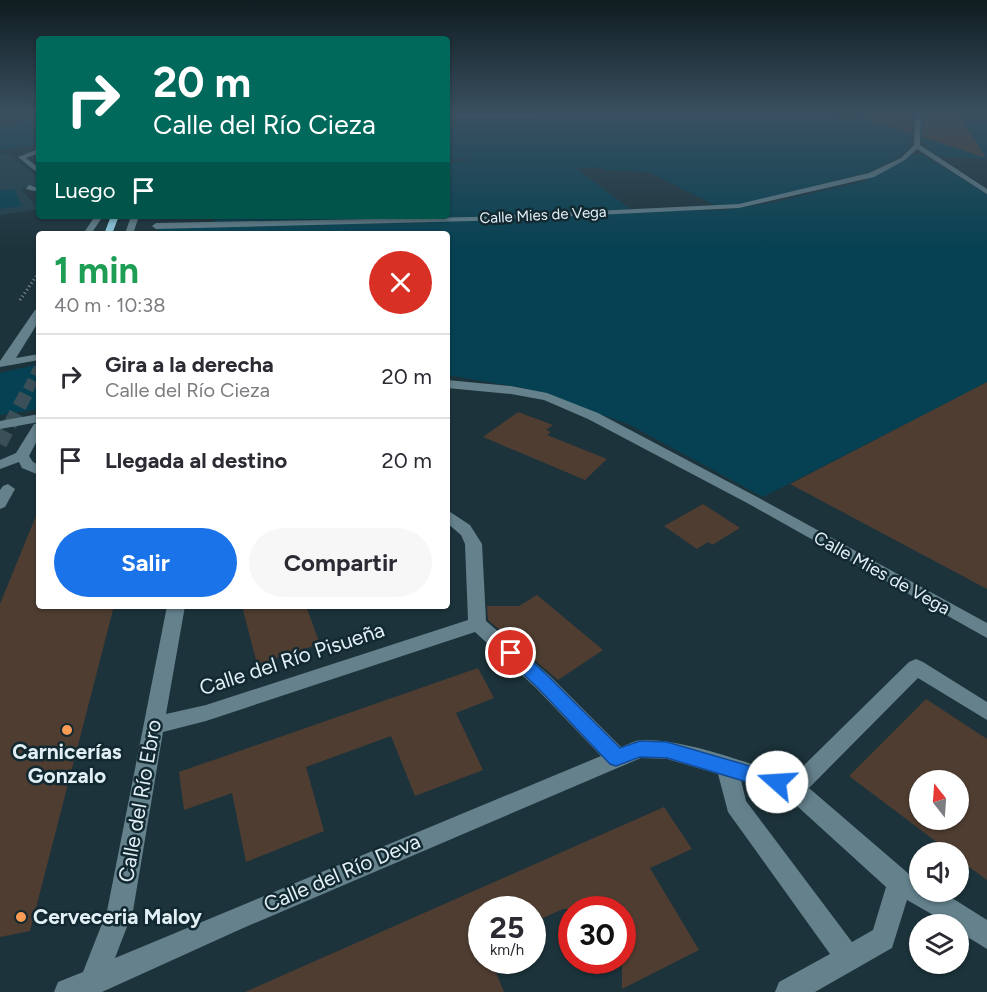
<!DOCTYPE html>
<html lang="es">
<head>
<meta charset="utf-8">
<style>
  :root { --surface:#fff; --page:#f7f7f7; --text:#2b2b33; --muted:#7c7c81; --line:#e1e1e2; --accent:#1a73e8 }
  body { margin:0; font-family:Figtree,sans-serif; background:var(--page); color:var(--text); height:100vh; display:flex; flex-direction:column; font-size:22px; white-space:nowrap }
  * { box-sizing:border-box; margin:0 }
  p { font-size:20px; color:var(--muted) }
  .icon { flex:none; width:33px; height:33px; fill:none; stroke:currentColor; stroke-width:2; stroke-linecap:round; stroke-linejoin:round }
  .map { position:relative; flex:1; overflow:hidden }
  .drawer { position:absolute; left:36px; top:231px; width:414px; height:378px; display:flex; flex-direction:column; background:var(--surface); border-radius:6px; box-shadow:0 2px 4px #0004 }
  .drawer>* { flex:none }
  .top-card { position:absolute; left:36px; top:36px; width:414px; height:183px; border-radius:6px; box-shadow:0 2px 4px #0004; background:#00695c; color:#fff; overflow:hidden }
  .needle { width:39px; rotate:343deg }
  .controls { position:absolute; left:909px; top:770px; display:grid; gap:12px }
  .controls a { display:grid; place-items:center; width:60px; height:60px; border-radius:50%; background:var(--surface); box-shadow:0 2px 4px #0004; font-size:30px }
  .speed { position:absolute; left:468px; top:896px; display:flex; gap:12px; font-size:30px; font-weight:700; text-align:center }
  .speed>* { display:grid; place-content:center; width:78px; height:78px; border-radius:50%; background:var(--surface); box-shadow:0 2px 4px #0004; line-height:1 }
  .speed small { font-size:15px; font-weight:400 }
  .speed .limit { border:9px solid #d22; background:#fff; color:#111 }
  .pin { position:absolute; display:grid; place-items:center; width:51px; height:51px; color:#fff; margin:-26px; border:3px solid #fff; border-radius:50%; box-shadow:0 2px 6px #0007 }
  .me { position:absolute; width:66px; margin:-33px; rotate:289deg; stroke-linejoin:round; filter:drop-shadow(0 0 4px #0008) }
  .turn { display:flex; align-items:center; gap:21px; height:126px; padding:0 18px; font-size:27px }
  .turn .icon { width:78px; height:78px; stroke-width:2.5 }
  .turn b { display:block; font-size:42px; line-height:51px }
  .then { display:flex; align-items:center; height:57px; padding:0 18px; background:#0003; gap:12px; font-size:22px }
  .round { display:grid; place-items:center; flex:none; width:63px; height:63px; border-radius:32px; background:var(--page) }
  .head { display:flex; align-items:center; justify-content:space-between; height:102px; padding:0 18px }
  h1 { font-size:36px; font-weight:700; line-height:45px; color:#1e9e55 }
  .button { display:flex; gap:12px; margin-top:auto; padding:12px 18px }
  .button a { flex:1; height:69px; border-radius:36px; background:var(--accent); color:#fff; font-size:24px; font-weight:700; line-height:69px; text-align:center }
  .button a+a { background:var(--page); color:var(--text) }
  ul { padding:0; list-style:none }
  li { display:flex; align-items:center; gap:18px; height:84px; padding:0 18px; border-top:2px solid var(--line) }
  li div { flex:1 }
  li b { display:block; font-size:22px }
  li em { font-style:normal }
  .map>svg:first-child { display:block }
</style>
</head>
<body>
<div class="map">
<svg width="987" height="992" viewBox="0 0 987 992">
  <rect width="100%" height="100%" fill="#1c333b"/>
  <polygon fill="#21404b" points="8,154 38,178 36,185 21,190 39,209 0,215 0,155"/>
  <g fill="#054152">
    <polygon points="661,113 821,113 847,121 865,119 912,134 908,148 901,156 870,172 745,204 718,207 649,172 605,170 600,167 577,169 630,209 476,217 211,224 218,216 447,216 447,162 467,161 466,159 447,159 447,118 534,119"/>
    <path d="M919,119L987,123V159C952,156 919,165 919,119Z"/>
    <polygon points="31,121 39,127 39,144 0,150 0,126"/>
    <polygon points="921,154 987,194 987,385 984,384 763,497 628,424 524,388 447,375 447,234 157,234 159,227 415,223 607,212 724,210 771,203 869,180 868,178 908,155"/>
    <polygon points="14,189 22,206 0,209 0,191"/>
    <polygon points="39,364 39,409 0,415 0,373"/>
  </g>
  <g fill="#4f3d31" fill-rule="evenodd">
    <polygon points="870,113 913,113 912,134 868,120"/>
    <polygon points="923,114 960,116 986,158 922,137"/>
    <polygon points="987,382 987,589 790,484 900,427"/>
    <polygon points="518,412 553,425 546,430 551,432 547,435 607,459 585,480 483,437"/>
    <polygon points="703,504 740,528 712,545 708,542 697,549 664,526"/>
    <polygon points="38,511 39,606 114,606 30,931 0,937 0,604"/>
    <polygon points="537,595 603,650 558,680 488,620 487,606 519,606"/>
    <polygon points="242,606 306,606 320,644 257,664"/>
    <polygon points="478,668 494,698 456,713 483,770 415,796 391,736 306,767 324,831 246,862 232,793 184,810 179,772"/>
    <path d="M926,699L987,739V880L958,859V852H950L849,776ZM920,780H958V819H920Z"/>
    <polygon points="664,807 692,849 650,868 699,950 622,989 622,909 563,909 532,923 532,909 482,909 482,960 491,960 504,992 245,992"/>
  </g>
  <g fill="none" stroke-linecap="round" stroke-linejoin="round">
    <polyline stroke="#3a4f57" stroke-width="11" stroke-dasharray="11 5" stroke-linecap="butt" points="28,390 39,368"/>
    <polyline stroke="#3a4f57" stroke-width="14" stroke-dasharray="14 7" stroke-linecap="butt" points="0,444 29,388"/>
    <polyline stroke="#81939a" stroke-width="2" stroke-dasharray="1 2" stroke-linecap="butt" points="38,273 39,271"/>
    <polyline stroke="#81939a" stroke-width="3" stroke-dasharray="1 3" stroke-linecap="butt" points="20,300 39,272"/>
    <g fill="#64818c" fill-rule="evenodd">
      <polygon points="559,113 654,113 447,119 447,115"/>
      <polygon points="915,113 921,113 920,145 987,189 987,194 917,149 905,160 874,177 739,208 473,221 156,229 152,226 156,223 473,217 739,204 869,173 901,158 914,145"/>
      <polygon points="39,149 39,153 26,158 39,168 39,174 18,157"/>
      <polygon points="29,185 39,188 39,192 26,189"/>
      <polygon points="95,216 103,216 91,234 83,234"/>
      <polygon points="131,216 139,216 133,234 125,234"/>
      <polygon points="39,309 39,321 16,358 39,354 39,360 0,367 0,361 35,310"/>
      <polygon points="447,380 511,386 547,393 598,413 759,498 987,623 987,638 749,504 588,419 544,400 511,394 447,388"/>
      <polygon points="39,414 39,422 0,429 0,421"/>
      <polygon points="39,423 39,437 29,456 33,462 39,465 39,475 22,468 19,462 0,469 0,460 16,453 34,424"/>
      <polygon points="8,484 15,489 5,507 0,509 0,490 3,486"/>
      <path d="M447,510L470,525L482,544L486,621L550,676L621,747C627,745 635,740 642,740C681,738 753,764 791,778L909,662L916,659L923,662L987,702V720L918,678L809,788L909,874L920,880V891H941L987,920V949L958,931V924H949L907,900L892,948L815,992H775L779,982L830,954L728,812L718,774L667,759L641,758L241,929L102,992H54L58,982L83,972L107,911L167,606H185L166,714L206,705L468,620L465,544L461,535L447,523ZM475,632L536,688L601,756L115,958L133,911L163,732L206,721ZM741,780L786,796L886,887L873,930L852,942L746,801Z"/>
    </g>
    <polygon fill="#95d3ea" fill-rule="evenodd" points="111,216 119,216 112,234 104,234"/>
  </g>
  <linearGradient id="sky" x2="0" y2="1"><stop stop-color="#0f1c20"/><stop offset="0.45" stop-color="#3a5060"/><stop offset="1" stop-color="#3a5060" stop-opacity="0"/></linearGradient>
  <rect width="987" height="252" fill="url(#sky)"/>
  <polygon fill="#1a73e8" stroke="#114b97" stroke-width="1.5" points="511,646 517,648 549,677 620,748 640,741 667,742 784,776 787,782 784,789 777,791 667,758 640,757 616,766 610,764 537,687 505,657 502,653 505,648"/>
  <g fill="#fd9c55" stroke="#122931" stroke-width="2">
    <circle cx="67" cy="730" r="6"/>
    <circle cx="21" cy="917" r="6"/>
  </g>
  <g text-anchor="middle" stroke-width="5" stroke-linejoin="round" paint-order="stroke">
    <g font-size="15" fill="#e2eff5" stroke="#122931">
      <text transform="translate(543 215) rotate(-3)" y="5">Calle Mies de Vega</text>
    </g>
    <g font-size="18" fill="#e2eff5" stroke="#122931">
      <text transform="translate(882 573) rotate(29)" y="6">Calle Mies de Vega</text>
    </g>
    <g font-size="21" fill="#e2eff5" stroke="#122931">
      <text transform="translate(292 659) rotate(-18)" y="7">Calle del Río Pisueña</text>
      <text transform="translate(140 801) rotate(-80)" y="7">Calle del Río Ebro</text>
      <text transform="translate(342 873) rotate(-23)" y="7">Calle del Río Deva</text>
    </g>
    <g font-size="21" font-weight="bold" fill="#e2eff5" stroke="#122931">
      <text x="67" y="759">Carnicerías<tspan x="67" dy="24">Gonzalo</tspan></text>
      <text x="33" y="924" text-anchor="start">Cerveceria Maloy</text>
    </g>
  </g>
</svg>
<div class="controls">
<a><svg class="needle" viewBox="-14 -14 28 28"><path d="M0-13l5 13h-10z" fill="#e53935"/><path d="M0 13l5-13h-10z" fill="#7c7c81"/></svg></a>
<a><svg class="icon" aria-label="sound" viewBox="0 0 24 24"><path d="M4 9h4l5-4v14l-5-4H4zM17 9q2 3 0 6"/></svg></a>
<a><svg class="icon" aria-label="layers" viewBox="0 0 24 24"><path d="M12 4l9 5-9 5-9-5zM3 14l9 5 9-5"/></svg></a>
</div>
<div class="speed"><div>25<small>km/h</small></div><div class="limit">30</div></div>
<div class="pin" style="left:511px;top:653px;background:#d93025"><svg class="icon" aria-label="arrive" viewBox="0 0 24 24"><path d="M6 21V4h12l-3 4 3 4H6"/></svg></div>
<svg class="me" style="left:777px;top:782px" viewBox="-20 -20 40 40"><circle r="19" fill="#fff"/><path d="M0-13L10 11 0 6-10 11z" fill="#1a73e8"/></svg>
<div class="top-card">
<div class="turn"><svg class="icon" aria-label="right" viewBox="0 0 24 24"><path d="M7 20v-9h11M14 6l5 5-5 5"/></svg><div><b>20 m</b>Calle del Río Cieza</div></div>
<div class="then">Luego<svg class="icon" aria-label="arrive" viewBox="0 0 24 24"><path d="M6 21V4h12l-3 4 3 4H6"/></svg></div>
</div>
<section class="drawer">
<div class="head"><div><h1>1 min</h1><p>40 m · 10:38</p></div><a class="round" style="background:#d93025;color:#fff"><svg class="icon" aria-label="close" viewBox="0 0 24 24"><path d="M6 6l12 12M18 6L6 18"/></svg></a></div>
<ul>
<li><svg class="icon" aria-label="right" viewBox="0 0 24 24"><path d="M7 20v-9h11M14 6l5 5-5 5"/></svg><div><b>Gira a la derecha</b><p>Calle del Río Cieza</p></div><em>20 m</em></li>
<li><svg class="icon" aria-label="arrive" viewBox="0 0 24 24"><path d="M6 21V4h12l-3 4 3 4H6"/></svg><div><b>Llegada al destino</b></div><em>20 m</em></li>
</ul>
<div class="button"><a>Salir</a><a>Compartir</a></div>
</section>
</div>
</body>
</html>
